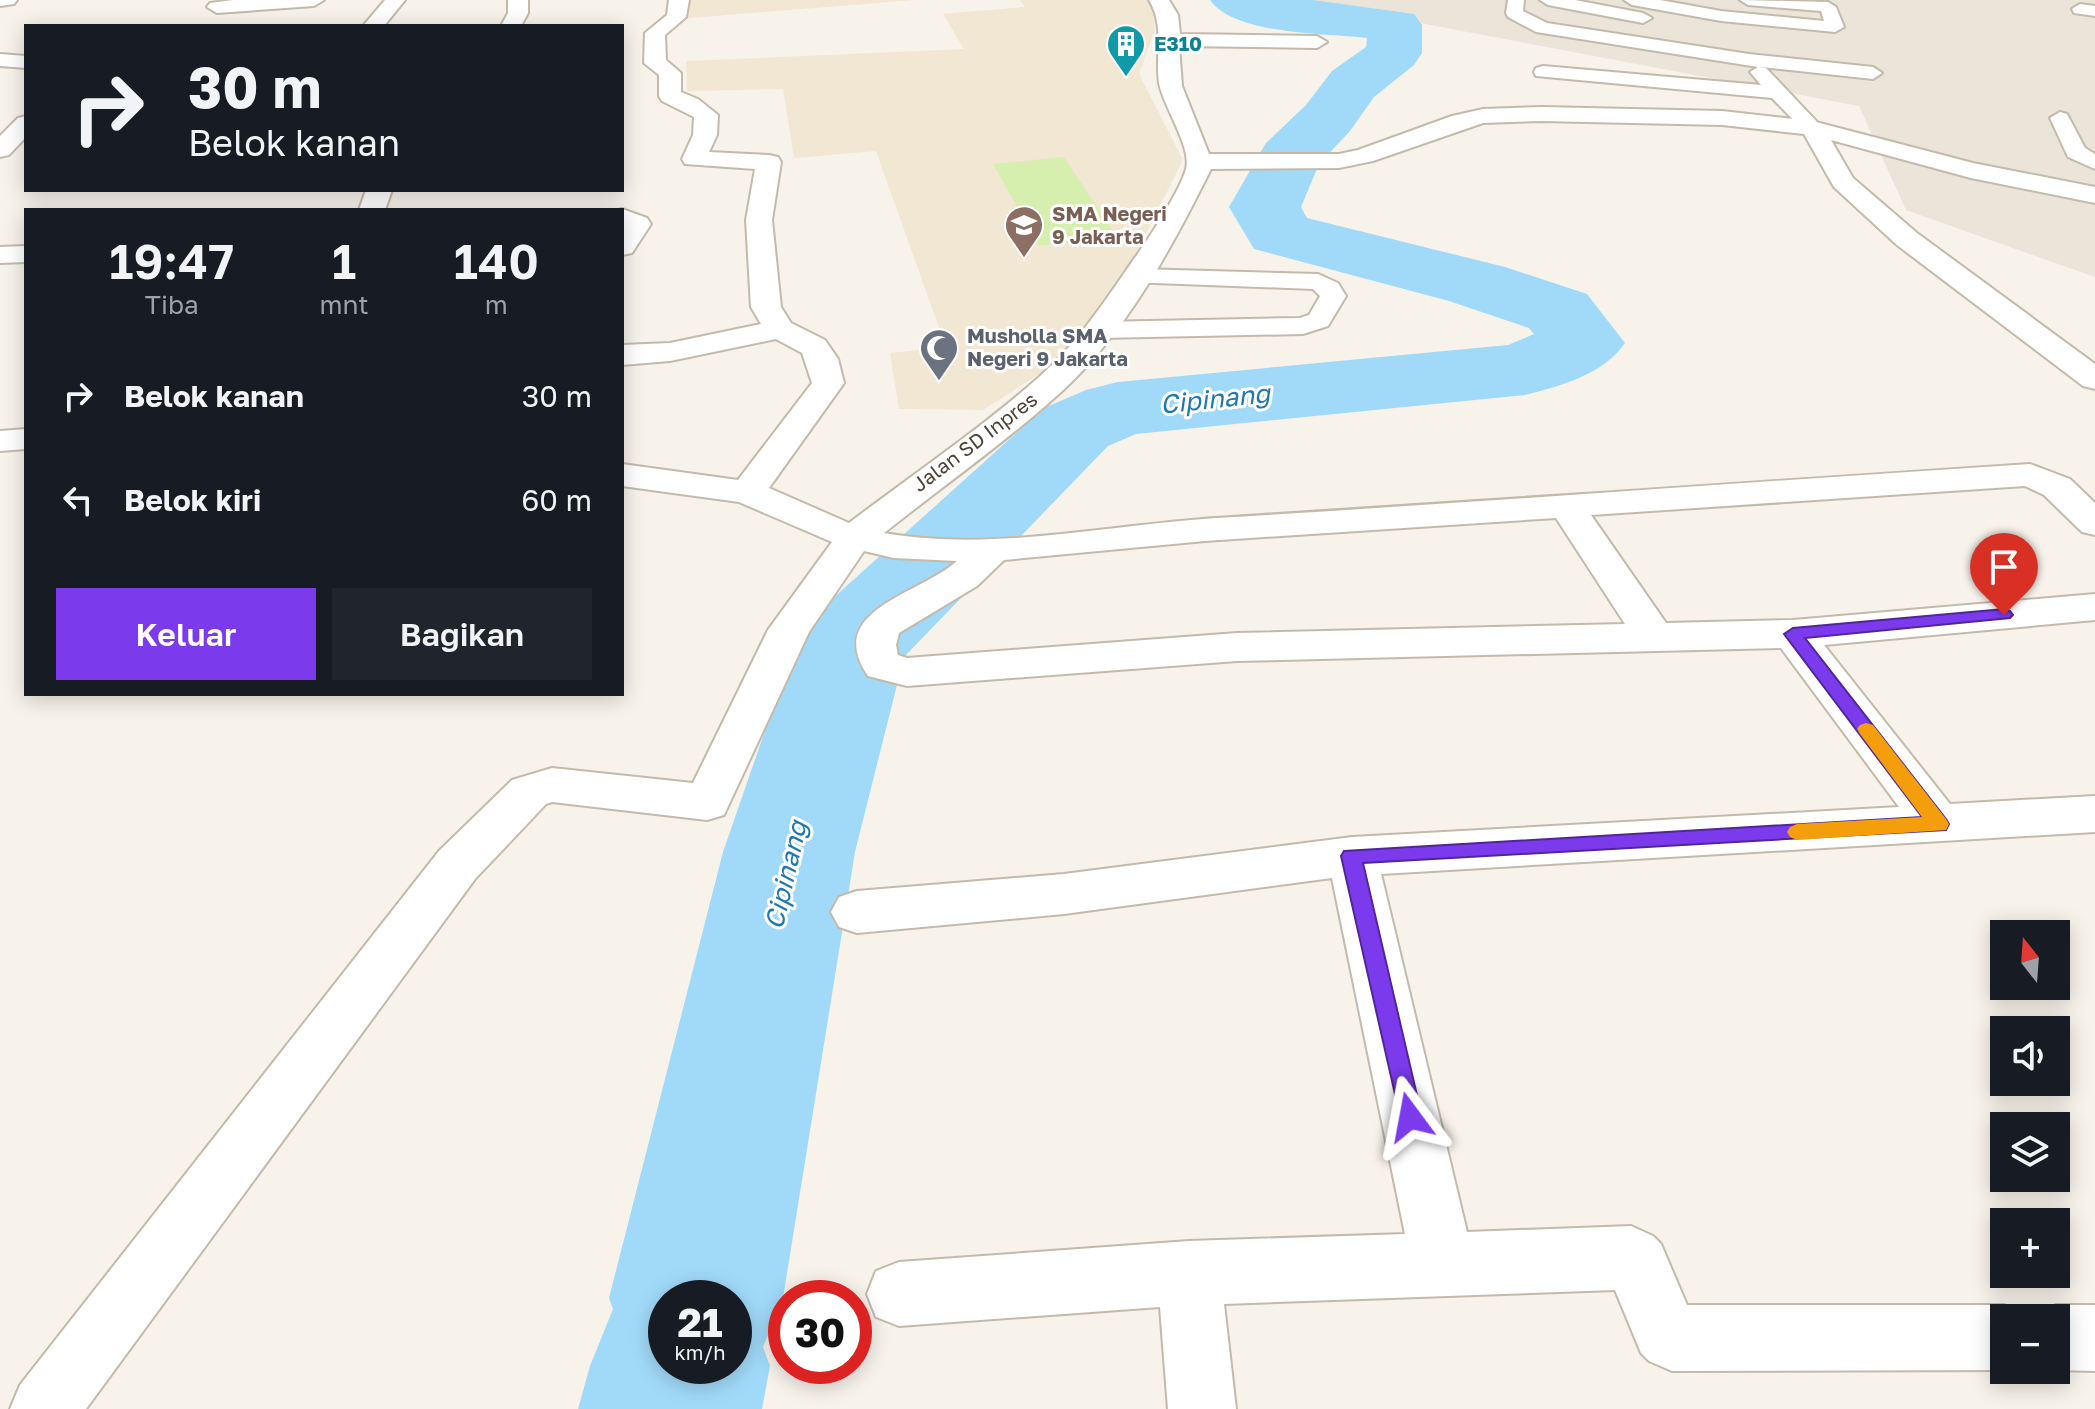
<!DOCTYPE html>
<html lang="id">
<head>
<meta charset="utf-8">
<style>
  :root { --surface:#171b24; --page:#20242c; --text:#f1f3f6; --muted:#9ea1a6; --accent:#7c3aed }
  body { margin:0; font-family:"Golos Text",sans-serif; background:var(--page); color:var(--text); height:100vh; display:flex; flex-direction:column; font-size:30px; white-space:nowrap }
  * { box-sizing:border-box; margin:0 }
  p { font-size:26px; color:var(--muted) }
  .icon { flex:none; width:44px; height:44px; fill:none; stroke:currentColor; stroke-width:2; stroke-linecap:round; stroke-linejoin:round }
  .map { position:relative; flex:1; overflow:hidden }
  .drawer { position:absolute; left:24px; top:208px; width:600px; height:488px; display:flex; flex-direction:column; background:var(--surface); border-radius:0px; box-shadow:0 4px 20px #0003 }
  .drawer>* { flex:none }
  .hud { position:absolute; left:24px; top:24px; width:600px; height:168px; border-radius:0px; box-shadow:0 4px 20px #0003; background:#171b24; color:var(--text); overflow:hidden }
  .needle { width:52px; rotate:343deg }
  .fabs { position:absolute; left:1990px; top:920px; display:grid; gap:16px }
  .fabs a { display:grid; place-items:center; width:80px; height:80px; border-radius:0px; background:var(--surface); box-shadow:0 4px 20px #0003; font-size:40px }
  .speed { position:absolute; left:648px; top:1280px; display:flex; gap:16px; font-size:40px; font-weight:700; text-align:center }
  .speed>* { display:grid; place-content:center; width:104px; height:104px; border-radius:50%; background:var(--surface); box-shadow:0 4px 20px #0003; line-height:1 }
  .speed small { font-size:20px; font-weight:400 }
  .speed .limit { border:12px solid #d22; background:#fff; color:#111 }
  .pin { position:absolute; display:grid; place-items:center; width:68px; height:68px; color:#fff; margin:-82px -34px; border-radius:50% 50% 50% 0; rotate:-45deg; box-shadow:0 0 8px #0007 }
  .pin .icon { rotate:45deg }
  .me { position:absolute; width:88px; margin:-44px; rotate:347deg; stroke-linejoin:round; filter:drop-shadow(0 0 6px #0008) }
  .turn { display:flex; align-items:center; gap:28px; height:168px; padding:0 32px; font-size:36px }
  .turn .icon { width:104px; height:104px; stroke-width:2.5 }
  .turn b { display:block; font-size:56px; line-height:68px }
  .eta { display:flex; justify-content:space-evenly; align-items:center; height:136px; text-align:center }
  .eta b { font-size:48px; font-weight:600; line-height:56px }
  .cta { display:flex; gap:16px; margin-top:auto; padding:16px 32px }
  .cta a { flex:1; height:92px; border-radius:0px; background:var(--accent); color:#fff; font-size:32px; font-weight:600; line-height:92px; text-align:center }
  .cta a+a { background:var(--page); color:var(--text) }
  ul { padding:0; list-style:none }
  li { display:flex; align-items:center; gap:24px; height:104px; padding:0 32px }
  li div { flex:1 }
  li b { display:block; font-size:30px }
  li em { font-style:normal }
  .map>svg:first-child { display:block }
</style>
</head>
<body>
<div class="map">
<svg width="2095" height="1409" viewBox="0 0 2095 1409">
  <rect width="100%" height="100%" fill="#f7f2ea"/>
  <polygon fill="#ebe4d8" points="1298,0 2095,0 2095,277 1906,210 1859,106"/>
  <g fill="#f1e7d3">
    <polygon points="681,0 914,0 678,19"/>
    <polygon points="1020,0 1151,0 1155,30 1139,74 1182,158 1181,164 1124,277 1059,361 983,410 899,409 890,353 946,347 876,151 794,158 783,89 687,91 686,61 964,49 943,14 1025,7"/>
  </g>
  <polygon fill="#d6efaf" points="1064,157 1117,237 1039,246 993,164"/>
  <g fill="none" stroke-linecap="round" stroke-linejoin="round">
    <path fill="#a1daf9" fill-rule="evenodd" d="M1210,0H1313L1414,14L1422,25V53L1414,65L1374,97L1350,131L1319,164L1301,207L1307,218L1505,267L1587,294L1625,343C1604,374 1561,386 1525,395L1136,434L1108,446L904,657L855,852L783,1298L763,1347L770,1366L762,1409H578L590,1366L613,1309L609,1298L723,852L795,644L811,618L1044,408L1086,390L1118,382L1508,345L1534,334L1529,328L1449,301L1254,249L1229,207L1266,143L1306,105L1332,71L1366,47L1367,38C1326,33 1234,35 1210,0ZM666,1298H734V1366H666Z"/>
    <g stroke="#c4baab" stroke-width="4">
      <g id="service">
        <polygon points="1508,0 1524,0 1523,11 1547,23 1749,54 1873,67 1882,73 1873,79 1761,67 1766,68 1819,124 1822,128 1812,134 1805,132 1772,98 1536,76 1534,72 1536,68 1543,66 1761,85 1750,72 1758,67 1536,32 1508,17 1506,13"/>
        <polygon points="1540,0 1575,0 1643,13 1652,18 1643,23 1548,5"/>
        <polygon points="1624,0 1660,0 1721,11 1824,21 1821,11 1748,5 1740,0 1828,2 1836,7 1844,27 1835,32 1721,21 1632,5"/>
        <polygon points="2080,4 2095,6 2095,16 2074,13 2072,9"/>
        <polygon points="2060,112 2067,114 2085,148 2095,154 2095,169 2068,157 2050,118"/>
        <polygon points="1138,269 1318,274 1338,283 1346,296 1328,326 1303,334 1100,338 1091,336 1087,330 1091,324 1100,322 1300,318 1309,315 1320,296 1313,289 1129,282 1125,277 1129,272"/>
      </g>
    </g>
    <g stroke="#c4baab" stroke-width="4">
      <g id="minor">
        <polygon points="0,0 17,0 14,4 0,6"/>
        <polygon points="233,0 324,0 314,6 217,13 207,7 210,3"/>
        <polygon points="385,0 405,0 384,26 363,26"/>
        <polygon points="508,0 528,0 528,13 521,26 501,26 508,13"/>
        <path d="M669,0H689L686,17L665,35L666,60L681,73V92L698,99L718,115L717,135L709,152L769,155L778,157L781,162L772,220L781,307L791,323L825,340L838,359L844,383L769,488L849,523C912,475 979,430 1038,378C1077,344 1105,301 1134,259C1148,240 1180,191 1186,169C1192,147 1163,106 1159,83C1155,53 1165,27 1149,0H1169L1178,15L1180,34L1317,36L1327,42L1317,48L1179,46L1182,86L1209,154H1339L1358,150L1452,116L1483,109L1542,107L1722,111L1812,121L1973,163L2095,187V203L1971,178L1831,140L1853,178L1917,233L2095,364V389L2083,386L1897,245L1834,187L1804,134L1722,125L1542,121L1483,123L1373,161L1339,168L1211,169C1172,247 1127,332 1061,392C1006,442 943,486 884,533C993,552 1106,525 1216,518C1488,502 1758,481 2030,464L2070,479L2095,503V535L2082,532L2044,495L2025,486L1591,515L1666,623L1793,620L2095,594V620L1824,645L1950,804L2095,796V832L1381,874L1467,1232L1631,1226L1653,1236L1661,1244L1687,1305H2004L2029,1318H2004V1370H2007L1672,1371L1649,1361L1641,1353L1615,1290L1224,1304L1236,1409H1168L1160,1307L899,1326L876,1317L867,1294L876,1271L899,1262L1189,1241L1405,1234L1332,878L1064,914L857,933L839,927L831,912L839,897L857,891L1064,874L1352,837L1899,807L1781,648L1237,661L907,686L868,676C823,610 919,595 957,561L894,558L864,551L809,632L724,815L707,820L552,802L546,804L475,879L86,1409H10L20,1385L439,851L512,780L552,768L693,783L768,630L832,542L739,502L622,486V464L738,480L812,383L802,353L776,339L670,361L622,365V345L670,343L761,324L751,307L746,220L755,169L685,164L682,159L693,135L694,117L662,101L659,96V75L644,63L645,33L667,15ZM1556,518L1625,624L1237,633L907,658L898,655L896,645L899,633L977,586L1004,560L1205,541Z"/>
        <polygon points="0,54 26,56 26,68 0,66"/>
        <polygon points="26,116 26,137 9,155 0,157 0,136 18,118"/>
        <polygon points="366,190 392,190 385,210 359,210"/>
        <polygon points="622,209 647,218 651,224 632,253 622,255 622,210 618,210"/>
        <polygon points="26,246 26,262 0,263 0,247"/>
        <polygon points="26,429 26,449 0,451 0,431"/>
        <polygon points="2056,1305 2095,1305 2095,1371 2053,1370 2056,1370 2056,1318 2031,1318"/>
      </g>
    </g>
    <use href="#service" fill="#fff" fill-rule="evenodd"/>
    <use href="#minor" fill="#fff" fill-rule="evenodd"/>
  </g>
  <polygon fill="#7c3aed" stroke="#51269a" stroke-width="2" points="2004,609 2010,611 2013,615 2010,618 1805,638 1946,819 1949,824 1946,830 1363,863 1422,1117 1419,1125 1410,1128 1402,1125 1341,856 1344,851 1922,817 1784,634 1793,628"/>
  <polygon fill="#f59e0b" points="1866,723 1873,725 1946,819 1949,824 1946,830 1797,840 1790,837 1787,832 1790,827 1797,824 1922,817 1860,734 1857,729 1860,725"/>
  <defs>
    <g id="building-pin" transform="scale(2)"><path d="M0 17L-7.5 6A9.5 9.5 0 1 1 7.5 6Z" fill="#0f9aa8" stroke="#fff"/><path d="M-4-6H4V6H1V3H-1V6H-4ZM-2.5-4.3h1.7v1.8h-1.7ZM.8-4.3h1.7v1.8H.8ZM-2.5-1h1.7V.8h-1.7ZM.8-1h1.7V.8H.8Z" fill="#fff"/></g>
    <g id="school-pin" transform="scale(2)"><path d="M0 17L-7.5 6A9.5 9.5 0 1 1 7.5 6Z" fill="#8d6e63" stroke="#fff"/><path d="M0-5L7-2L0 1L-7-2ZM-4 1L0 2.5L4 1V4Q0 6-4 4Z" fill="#fff"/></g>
    <g id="mosque-pin" transform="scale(2)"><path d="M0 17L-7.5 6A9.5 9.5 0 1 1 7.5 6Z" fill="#6b7280" stroke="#fff"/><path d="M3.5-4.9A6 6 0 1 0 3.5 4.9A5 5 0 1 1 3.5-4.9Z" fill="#fff"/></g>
  </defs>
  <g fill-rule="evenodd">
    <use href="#building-pin" x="1126" y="44"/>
    <use href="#school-pin" x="1024" y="225"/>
    <use href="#mosque-pin" x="939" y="348"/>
  </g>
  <g text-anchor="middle" stroke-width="6" stroke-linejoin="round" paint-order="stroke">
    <g font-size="20" font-weight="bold" fill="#0d838f" stroke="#fff" text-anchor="start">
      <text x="1154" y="51">E310</text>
    </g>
    <g font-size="20" font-weight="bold" fill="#785e54" stroke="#fff" text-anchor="start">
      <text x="1052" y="221">SMA Negeri<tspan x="1052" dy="23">9 Jakarta</tspan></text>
    </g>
    <g font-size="20" font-weight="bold" fill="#5b616d" stroke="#fff" text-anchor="start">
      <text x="967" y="343">Musholla SMA<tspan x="967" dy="23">Negeri 9 Jakarta</tspan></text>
    </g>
    <g font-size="20" fill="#4c4337" stroke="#fff">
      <text transform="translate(975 442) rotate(-37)" y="7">Jalan SD Inpres</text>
    </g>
    <g font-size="26" font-style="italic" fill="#1f79ac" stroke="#fff">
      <text transform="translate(1215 399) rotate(-6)" y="9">Cipinang</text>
      <text transform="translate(786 875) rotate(-77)" y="9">Cipinang</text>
    </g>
  </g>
</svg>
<div class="fabs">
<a><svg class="needle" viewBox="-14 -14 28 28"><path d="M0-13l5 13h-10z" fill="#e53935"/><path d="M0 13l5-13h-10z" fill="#9ea1a6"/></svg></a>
<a><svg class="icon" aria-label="sound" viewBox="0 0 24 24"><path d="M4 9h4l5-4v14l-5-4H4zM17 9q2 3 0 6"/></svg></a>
<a><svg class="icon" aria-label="layers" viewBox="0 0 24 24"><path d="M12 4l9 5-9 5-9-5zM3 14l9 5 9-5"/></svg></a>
<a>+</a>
<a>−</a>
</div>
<div class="speed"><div>21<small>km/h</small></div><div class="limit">30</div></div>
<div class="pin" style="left:2004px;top:615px;background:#d93025"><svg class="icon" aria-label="arrive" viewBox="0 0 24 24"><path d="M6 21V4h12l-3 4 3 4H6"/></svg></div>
<svg class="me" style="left:1410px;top:1117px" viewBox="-20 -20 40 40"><path d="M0-17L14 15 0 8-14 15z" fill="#7c3aed" stroke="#fff" stroke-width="4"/></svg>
<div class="hud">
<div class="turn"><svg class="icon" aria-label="right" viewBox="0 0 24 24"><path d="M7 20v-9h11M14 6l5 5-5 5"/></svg><div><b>30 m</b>Belok kanan</div></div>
</div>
<section class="drawer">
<div class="eta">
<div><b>19:47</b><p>Tiba</p></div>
<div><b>1</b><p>mnt</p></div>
<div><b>140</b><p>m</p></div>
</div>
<ul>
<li><svg class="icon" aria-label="right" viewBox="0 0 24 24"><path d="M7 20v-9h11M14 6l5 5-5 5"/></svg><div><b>Belok kanan</b></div><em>30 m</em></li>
<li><svg class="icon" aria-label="left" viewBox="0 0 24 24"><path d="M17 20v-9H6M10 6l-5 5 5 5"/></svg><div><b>Belok kiri</b></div><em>60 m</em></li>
</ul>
<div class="cta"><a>Keluar</a><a>Bagikan</a></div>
</section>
</div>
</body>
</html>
